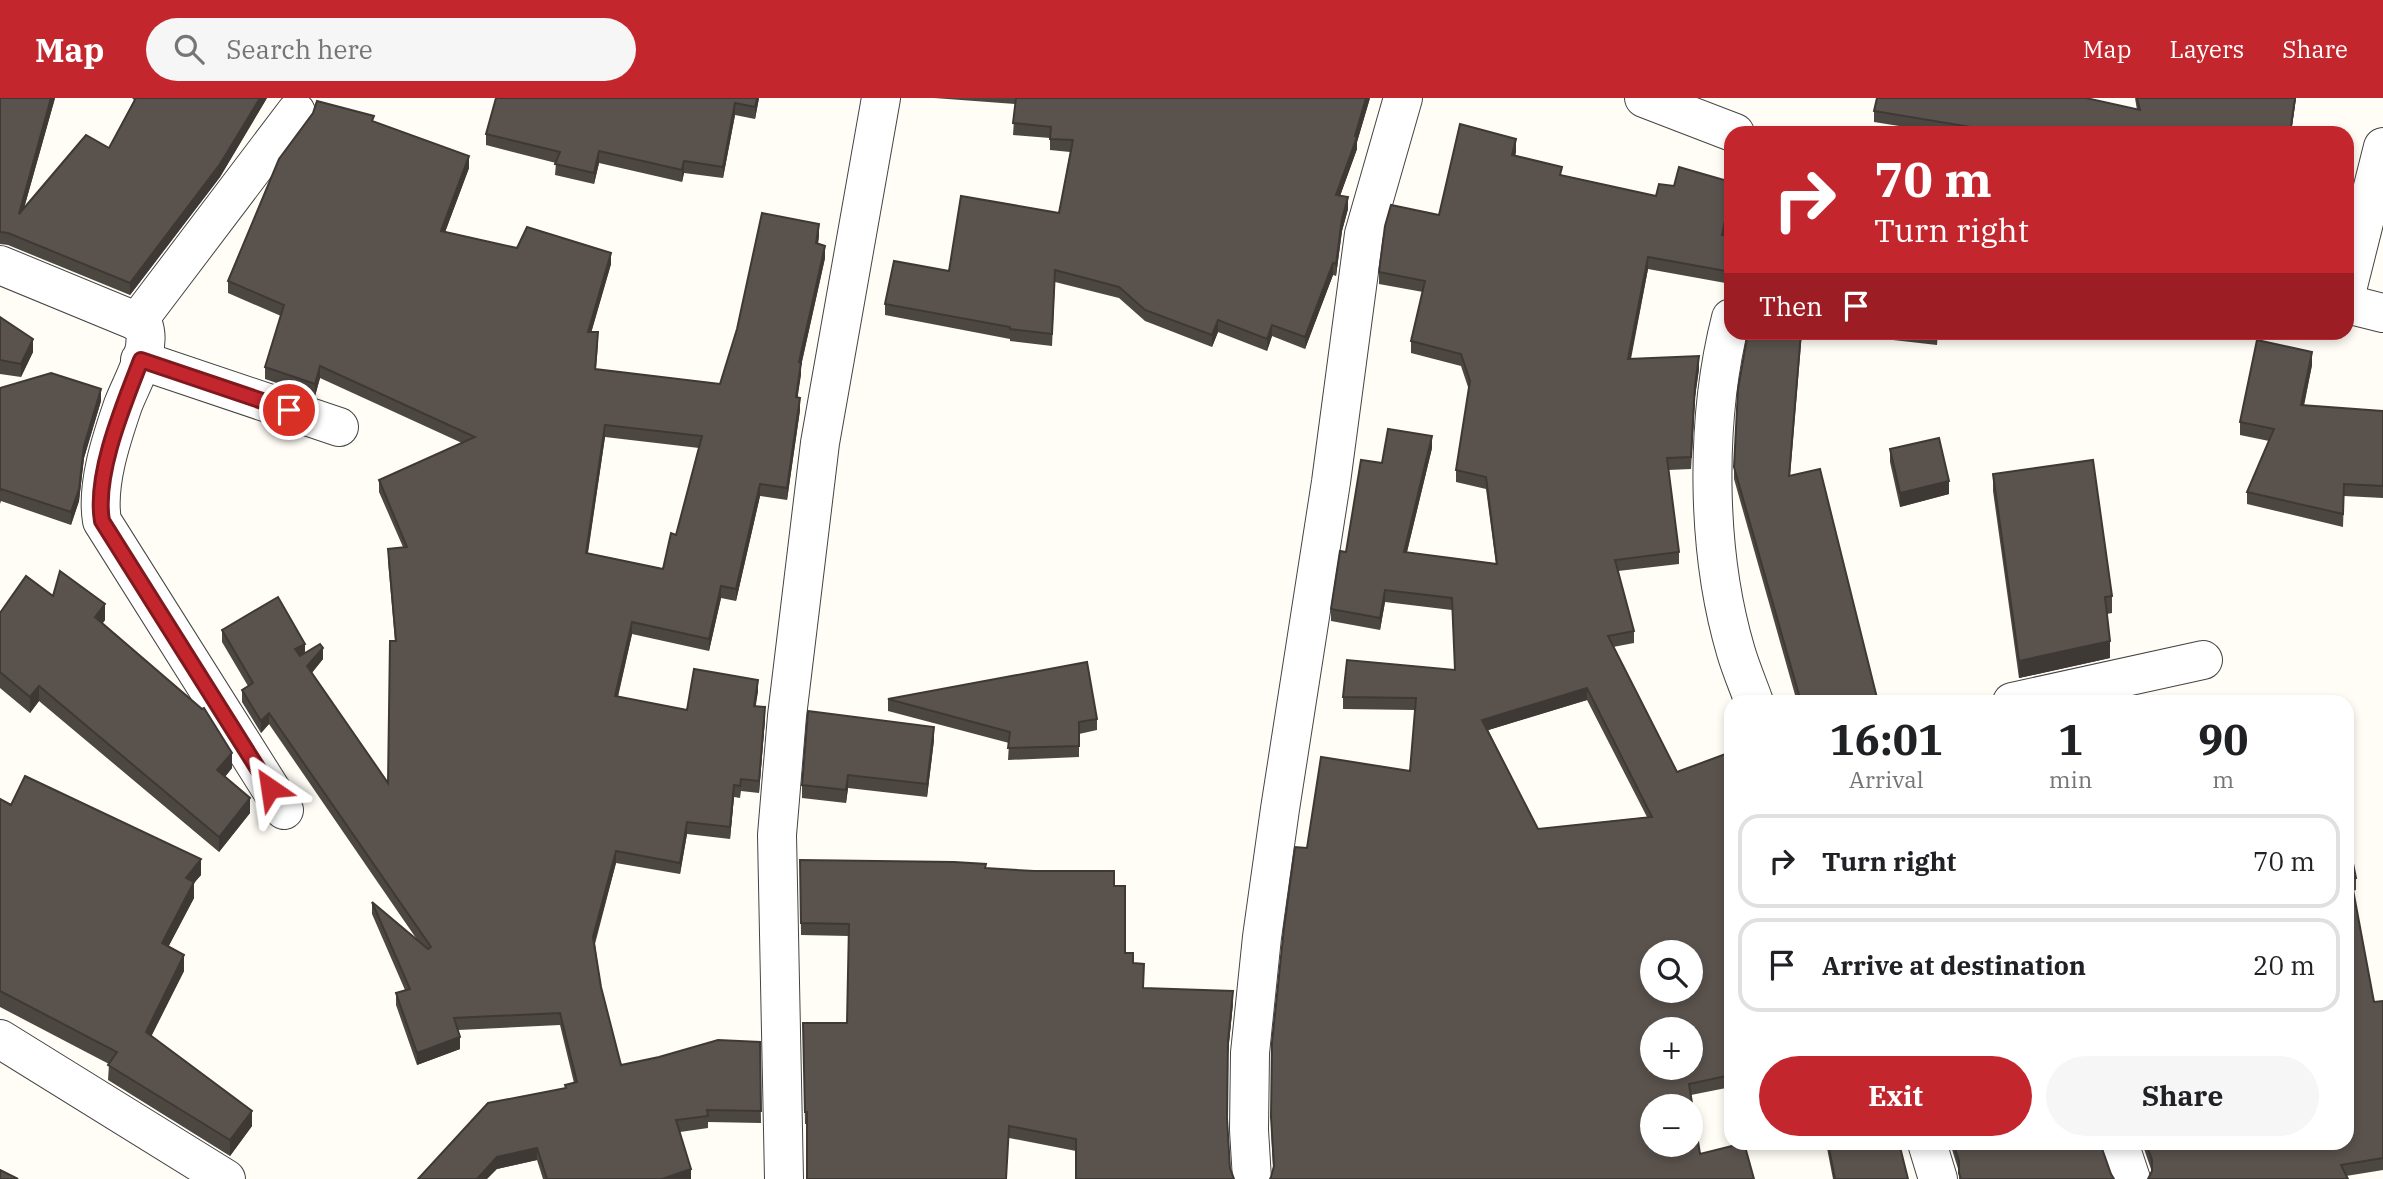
<!DOCTYPE html>
<html lang="en">
<head>
<meta charset="utf-8">
<style>
  :root { --surface:#fff; --page:#f6f6f6; --text:#202124; --muted:#757577; --line:#e0e0e0; --accent:#c4262e }
  body { margin:0; font-family:"IBM Plex Serif",serif; background:var(--page); color:var(--text); height:100vh; display:flex; flex-direction:column; font-size:26px; white-space:nowrap }
  * { box-sizing:border-box; margin:0 }
  p { font-size:23px; color:var(--muted) }
  .icon { flex:none; width:38px; height:38px; fill:none; stroke:currentColor; stroke-width:2; stroke-linecap:round; stroke-linejoin:round }
  .map { position:relative; flex:1; overflow:hidden }
  .side { position:absolute; left:1724px; top:597px; width:630px; height:455px; display:flex; flex-direction:column; background:var(--surface); border-radius:21px; box-shadow:0 4px 10px #0003 }
  .side>* { flex:none }
  .hud { position:absolute; left:1724px; top:28px; width:630px; height:214px; border-radius:21px; box-shadow:0 4px 10px #0003; background:#c4262e; color:#fff; overflow:hidden }
  .tools { position:absolute; left:1640px; top:842px; display:grid; gap:14px }
  .tools a { display:grid; place-items:center; width:63px; height:63px; border-radius:50%; background:var(--surface); box-shadow:0 4px 10px #0003; font-size:35px }
  .pin { position:absolute; display:grid; place-items:center; width:60px; height:60px; color:#fff; margin:-30px; border:4px solid #fff; border-radius:50%; box-shadow:0 2px 7px #0007 }
  .me { position:absolute; width:77px; margin:-38px; rotate:328deg; stroke-linejoin:round; filter:drop-shadow(0 0 5px #0008) }
  .turn { display:flex; align-items:center; gap:24px; height:147px; padding:0 35px; font-size:32px }
  .turn .icon { width:91px; height:91px; stroke-width:2.5 }
  .turn b { display:block; font-size:49px; line-height:60px }
  .then { display:flex; align-items:center; height:66px; padding:0 35px; background:#0003; gap:14px; font-size:26px }
  .eta { display:flex; justify-content:space-evenly; align-items:center; height:119px; text-align:center }
  .eta b { font-size:42px; font-weight:700; line-height:49px }
  .cta { display:flex; gap:14px; margin-top:auto; padding:14px 35px }
  .cta a { flex:1; height:80px; border-radius:42px; background:var(--accent); color:#fff; font-size:28px; font-weight:700; line-height:80px; text-align:center }
  .cta a+a { background:var(--page); color:var(--text) }
  ul { padding:0; list-style:none }
  li { display:flex; align-items:center; gap:21px; height:94px; margin:0 14px 10px; padding:0 21px; border:4px solid var(--line); border-radius:21px }
  li div { flex:1 }
  li b { display:block; font-size:26px }
  li em { font-style:normal }
  header { display:flex; align-items:center; gap:42px; box-sizing:border-box; height:98px; padding:0 35px; background:var(--accent); color:#fff }
  header strong { font-size:33px }
  nav { display:flex; gap:38px; margin-inline-start:auto; font-size:24px }
  .search { width:490px; height:63px; background:var(--page); display:flex; align-items:center; gap:18px; box-sizing:border-box; padding:0 24px; border-radius:38px; color:var(--muted); font-size:26px }
  .map>svg:first-child { display:block }
</style>
</head>
<body>
<header>
<strong>Map</strong>
<div class="search"><svg class="icon" aria-label="search" viewBox="0 0 24 24"><circle cx="10" cy="10" r="6"/><path d="M15 15l6 6"/></svg>Search here</div>
<nav><a>Map</a><a>Layers</a><a>Share</a></nav>
</header>
<div class="map">
<svg width="2383" height="1081" viewBox="0 0 2383 1081">
  <rect width="100%" height="100%" fill="#fffdf5"/>
  <g fill="none" stroke-linecap="round" stroke-linejoin="round">
    <g stroke="#444" stroke-width="40">
      <g id="minor">
        <polyline points="1644,0 1735,35"/>
        <path d="M0,167L143,226C153,251 132,283 123,307C111,342 96,387 102,423L284,712"/>
        <polyline points="2347,192 2383,49"/>
        <polyline points="2347,206 2383,215"/>
        <path d="M1731,220C1705,322 1706,453 1736,554C1741,571 1748,587 1754,604"/>
        <polyline points="137,224 296,14"/>
        <polyline points="140,262 339,329"/>
        <polyline points="2012,604 2203,562"/>
        <polyline points="0,941 226,1081"/>
        <polyline points="1927,1045 1938,1081"/>
        <polyline points="2119,1045 2131,1081"/>
        <polyline points="784,1081 777,737 787,618 820,345 881,0"/>
        <polyline points="1252,1081 1249,1032 1250,955 1262,839 1280,711 1331,384 1364,136 1403,0"/>
      </g>
    </g>
    <use href="#minor" stroke="#fff" stroke-width="38"/>
  </g>
  <g fill="#4d4742" fill-rule="evenodd">
    <polygon points="0,0 55,0 24,110 109,50 134,2 132,0 267,0 220,79 130,197 8,147 0,146"/>
    <polygon points="759,0 755,21 735,17 723,80 684,75 682,84 599,65 594,86 555,77 556,65 486,47 486,36"/>
    <polygon points="934,0 1370,0 1357,44 1357,51 1340,98 1348,111 1342,133 1336,178 1333,177 1305,251 1272,238 1267,253 1218,234 1212,249 1145,223 1119,200 1055,184 1052,248 1010,243 1010,241 885,217 885,206 1059,115 1070,54 1050,52 1050,40 1013,37 1015,6"/>
    <polygon points="2135,0 2296,0 2291,35 1943,35 1874,24 1874,13 2137,12"/>
    <path d="M374,23L469,70L445,134L517,150L611,166L591,234L598,246L596,271L720,286L819,138L818,146L825,160L801,268V276L797,300L800,312L787,402L760,398L736,503L721,500L709,553L632,536L618,599L687,612L758,593L755,608L765,621L759,695L741,693L740,700L734,699L730,741L687,736L680,776L616,765L595,846L601,889L621,967L760,944L761,1025L708,1024V1030L680,1034L691,1081H543L537,1062L497,1071L565,990V987L574,985L560,927L458,932L460,951L417,967L396,907V895L405,892L372,816V804L418,843L269,626L261,635L242,604V592L248,588L222,544V532L305,555L323,561L312,575L388,685L395,543L388,463V451L403,449L379,394V382L462,345L320,280L315,298L265,281V269L281,218L228,195V183ZM605,339L699,350L676,437L663,471L588,455Z"/>
    <path d="M1516,54L1515,58L1562,77L1656,98L1674,88L1731,84V107L1724,137L1731,138V186L1648,171L1631,261L1699,271L1695,299L1691,371L1668,372L1679,454V466L1618,473L1634,533V545L1613,549L1677,674L1731,654V989L1691,997L1700,1056L1271,1079L1273,1070L1271,1031L1272,944L1307,750L1410,673L1415,612L1343,611V599L1455,572L1452,512L1385,504L1380,532L1331,523V511L1346,454L1382,365L1432,350L1407,454L1496,466L1486,391L1456,384V372L1469,292L1461,268L1411,255V243L1423,194L1379,186V174L1439,117ZM1587,602L1647,719L1538,731L1488,632Z"/>
    <polygon points="0,219 33,254 21,279 0,276"/>
    <polygon points="1875,234 1938,234 1937,247 1884,241 1884,235"/>
    <polygon points="2312,267 2304,308 2383,313 2383,400 2344,398 2343,429 2247,406 2247,394 2269,343 2240,337 2240,324"/>
    <polygon points="0,290 101,303 84,360 79,403 71,427 1,403 0,406"/>
    <polygon points="1890,351 1949,396 1900,409 1890,364"/>
    <polygon points="1734,369 1790,378 1878,604 1797,604 1734,381"/>
    <polygon points="1993,376 2112,498 2112,515 2107,516 2110,560 2019,580 1993,393"/>
    <polygon points="53,498 105,522 102,526 232,670 225,679 250,715 219,754 39,603 30,615 0,590 0,515"/>
    <polygon points="888,601 1097,621 1097,632 1079,636 1079,659 1008,662 1009,645 888,613"/>
    <polygon points="934,642 927,699 848,690 846,705 802,700 802,687"/>
    <polygon points="0,701 11,707 201,777 194,785 194,800 168,849 184,873 151,938 252,1028 230,1058 108,982 109,966 0,909"/>
    <polygon points="2347,736 2356,780 2356,792 2353,793 2374,904 2383,903 2383,1072 2346,1078 2152,1074 2142,1045 2347,1045"/>
    <polygon points="800,762 986,770 1114,788 1125,855 1144,878 1144,890 1233,905 1228,955 1076,1053 1009,1040 805,1026 803,925 847,925 849,838 801,837"/>
    <polygon points="1826,1045 1899,1045 1908,1081 1833,1081"/>
    <polygon points="1950,1045 2100,1045 2111,1076 2114,1081 1959,1081 1959,1074"/>
  </g>
  <g fill="#3f3936">
    <polygon points="51,0 55,0 19,128 19,116"/>
    <polygon points="260,0 267,0 220,79 130,197 130,185"/>
    <polygon points="757,0 759,0 755,21 755,9"/>
    <polygon points="1366,0 1370,0 1357,44 1357,51 1336,109 1336,97"/>
    <polygon points="2295,0 2296,0 2291,35 2290,35"/>
    <polygon points="735,5 735,17 723,80 723,69"/>
    <polygon points="1516,41 1516,54 1512,69 1512,57"/>
    <polygon points="599,53 599,65 594,86 594,75"/>
    <polygon points="469,58 469,70 441,145 441,133"/>
    <polygon points="684,63 684,75 682,84 682,72"/>
    <polygon points="1731,95 1731,107 1722,149 1722,137"/>
    <polygon points="1348,99 1348,111 1342,133 1336,178 1336,166 1342,121"/>
    <polygon points="819,126 819,138 816,157 816,145"/>
    <polygon points="825,148 825,160 801,268 801,276 796,311 796,299 799,264"/>
    <polygon points="611,155 611,166 588,246 588,234"/>
    <polygon points="1648,159 1648,171 1628,273 1628,261"/>
    <polygon points="1333,165 1333,177 1305,251 1305,239"/>
    <polygon points="1218,222 1218,234 1212,249 1212,237"/>
    <polygon points="1272,227 1272,238 1267,253 1267,241"/>
    <polygon points="1801,234 1802,234 1789,391 1789,378"/>
    <polygon points="33,241 33,254 21,279 21,266"/>
    <polygon points="2312,254 2312,267 2301,320 2301,307"/>
    <polygon points="1699,258 1699,271 1695,299 1691,371 1695,287"/>
    <polygon points="320,268 320,280 315,298 315,286"/>
    <polygon points="101,291 101,303 84,360 79,403 71,427 71,414 84,348"/>
    <polygon points="800,300 800,312 787,402 787,390"/>
    <polygon points="605,327 605,339 586,466 586,455"/>
    <polygon points="1432,338 1432,350 1404,466 1404,454"/>
    <polygon points="1949,383 1949,396 1900,409 1900,395"/>
    <polygon points="760,386 760,398 736,503 736,491"/>
    <polygon points="721,488 721,500 709,553 709,541"/>
    <polygon points="1385,492 1385,504 1380,532 1380,520"/>
    <polygon points="105,506 105,522 95,535 95,519"/>
    <polygon points="632,524 632,536 615,610 615,598"/>
    <polygon points="2110,543 2110,560 2019,580 2019,563"/>
    <polygon points="305,546 305,557 295,563 295,551"/>
    <polygon points="323,550 323,561 307,580 307,568"/>
    <polygon points="758,582 758,593 754,620 754,608"/>
    <polygon points="39,588 39,603 30,615 30,599"/>
    <polygon points="1587,590 1587,602 1482,634 1482,622"/>
    <polygon points="765,609 765,621 759,695 759,683"/>
    <polygon points="269,615 269,626 261,635 261,623"/>
    <polygon points="934,629 934,642 927,699 927,686"/>
    <polygon points="232,655 232,670 217,688 217,672"/>
    <polygon points="848,677 848,690 846,705 846,692"/>
    <polygon points="734,687 734,699 730,741 730,729"/>
    <polygon points="250,700 250,715 219,754 219,739"/>
    <polygon points="687,724 687,736 680,776 680,765"/>
    <polygon points="616,753 616,765 593,850 593,839"/>
    <polygon points="201,761 201,777 194,785 194,800 162,861 162,845 186,780"/>
    <polygon points="184,857 184,873 146,949 146,934"/>
    <polygon points="1233,893 1233,905 1228,955 1228,943"/>
    <polygon points="460,939 460,951 417,967 417,955"/>
    <polygon points="252,1013 252,1028 230,1058 230,1042"/>
    <polygon points="537,1050 537,1062 497,1071 487,1081 477,1081 497,1059"/>
    <polygon points="691,1071 691,1081 662,1081"/>
  </g>
  <g fill="#5a524d" stroke="#3f3936" stroke-width="2" fill-rule="evenodd">
    <polygon points="0,0 51,0 19,116 86,37 109,50 136,0 260,0 220,66 130,185 8,135 0,134"/>
    <polygon points="496,0 757,0 755,9 735,5 723,69 684,63 682,72 599,53 594,75 555,66 560,54 486,36"/>
    <polygon points="1016,0 1366,0 1355,38 1357,39 1336,97 1348,99 1342,121 1336,166 1333,165 1305,239 1272,227 1267,241 1218,222 1212,237 1145,212 1119,189 1055,172 1052,236 1010,231 1010,229 885,206 894,163 949,173 961,98 1059,115 1073,42 1050,41 1051,29 1013,25"/>
    <polygon points="1877,0 2086,0 2140,12 2137,0 2295,0 2290,35 1995,35 1995,33 1874,13"/>
    <path d="M317,3L374,18L372,23L469,58L441,133L517,150L527,129L611,155L588,234H598L595,271L720,286L737,231L762,115L819,126L816,145L825,148L799,264L801,265L796,299L800,300L787,390L760,386L736,491L721,488L709,541L632,524L615,598L687,612L694,571L758,582L754,608L765,609L759,683L741,681L740,688L734,687L730,729L687,724L680,765L616,753L593,839L601,889L621,967L659,959L718,942L760,944L761,1013L707,1012L708,1018L676,1022L691,1071L662,1081H547L537,1050L497,1059L477,1081H418L488,1005L566,990L565,987L577,984L560,915L454,920L460,939L417,955L396,895L410,891L372,804L428,851L431,849L269,615L261,623L242,592L253,585L222,532L278,499L305,546L295,551L300,558L320,546L323,550L307,568L388,685L390,543H396L388,451L407,449L379,382L475,339L320,268L315,286L265,269L284,207L228,183L279,61L313,15ZM605,327L702,338L676,437L671,435L663,471L586,455Z"/>
    <path d="M1460,26L1516,41L1512,57L1562,69L1560,77L1656,98L1659,86L1674,88L1679,69L1731,84V95L1722,137L1731,138V174L1648,159L1628,261L1699,258L1695,287L1691,359L1667,360L1679,454L1615,462L1634,533L1608,538L1677,674L1731,654V977L1689,986L1700,1056L1744,1045L1754,1081H1270L1271,1079L1274,1068L1271,1019L1272,944L1284,830L1295,749L1307,750L1321,659L1410,673L1416,600L1343,599L1347,562L1455,572L1452,500L1385,492L1380,520L1331,511L1340,453L1346,454L1361,362L1382,365L1388,331L1432,338L1404,454L1497,466L1486,379L1456,372L1470,283L1461,256L1411,243L1425,183L1379,174L1385,128L1391,107L1439,117ZM1587,590L1652,719L1538,731L1482,622ZM1652,854H1690V892H1652ZM1652,931H1690V970H1652ZM1652,1008H1690V1046H1652Z"/>
    <polygon points="0,219 33,241 21,266 0,262"/>
    <polygon points="1748,234 1801,234 1789,378 1820,371 1878,604 1801,604 1734,369 1738,291"/>
    <polygon points="2257,242 2312,254 2301,307 2383,313 2383,388 2344,386 2343,416 2247,394 2274,331 2240,324"/>
    <polygon points="51,275 101,291 84,348 79,391 71,414 1,391 0,393 0,290"/>
    <polygon points="1939,340 1949,383 1900,395 1890,351"/>
    <polygon points="2093,362 2112,498 2105,499 2110,543 2019,563 1993,376"/>
    <polygon points="60,473 105,506 95,519 202,611 204,610 232,655 217,672 250,700 219,739 39,588 30,599 0,574 0,515 26,478 53,498"/>
    <polygon points="1087,564 1097,621 1079,624 1079,648 1008,650 1010,634 888,601"/>
    <polygon points="808,613 934,629 927,686 848,677 846,692 802,687"/>
    <polygon points="25,678 201,761 186,780 194,784 162,845 184,857 146,934 252,1013 230,1042 108,967 117,954 0,893 0,701 11,707"/>
    <polygon points="2347,736 2356,780 2351,781 2374,904 2383,903 2383,1060 2341,1067 2348,1081 2148,1081 2152,1073 2152,1062 2146,1045 2347,1045"/>
    <polygon points="800,762 954,764 986,766 985,770 1034,773 1114,773 1114,788 1125,788 1125,855 1133,855 1133,865 1144,866 1143,890 1233,893 1228,943 1227,1020 1230,1070 1234,1081 1076,1081 1076,1041 1009,1028 1006,1081 807,1081 807,1014 805,1014 803,925 847,925 849,826 801,825"/>
    <polygon points="1828,1045 1899,1045 1908,1081 1835,1081"/>
    <polygon points="1953,1045 2100,1045 2111,1076 2114,1081 1961,1081 1959,1075 1959,1063"/>
    <polygon points="0,1072 18,1081 0,1081"/>
  </g>
  <g fill="none" stroke-linecap="round" stroke-linejoin="round">
    <g stroke="#7f191e" stroke-width="18">
      <path id="route" d="M270,690L102,423C94,376 124,306 141,262L289,312"/>
    </g>
    <use href="#route" stroke="#c4262e" stroke-width="12"/>
  </g>
</svg>
<div class="tools">
<a><svg class="icon" aria-label="search" viewBox="0 0 24 24"><circle cx="10" cy="10" r="6"/><path d="M15 15l6 6"/></svg></a>
<a>+</a>
<a>−</a>
</div>
<div class="pin" style="left:289px;top:312px;background:#d93025"><svg class="icon" aria-label="arrive" viewBox="0 0 24 24"><path d="M6 21V4h12l-3 4 3 4H6"/></svg></div>
<svg class="me" style="left:270px;top:690px" viewBox="-20 -20 40 40"><path d="M0-17L14 15 0 8-14 15z" fill="#c4262e" stroke="#fff" stroke-width="4"/></svg>
<div class="hud">
<div class="turn"><svg class="icon" aria-label="right" viewBox="0 0 24 24"><path d="M7 20v-9h11M14 6l5 5-5 5"/></svg><div><b>70 m</b>Turn right</div></div>
<div class="then">Then<svg class="icon" aria-label="arrive" viewBox="0 0 24 24"><path d="M6 21V4h12l-3 4 3 4H6"/></svg></div>
</div>
<section class="side">
<div class="eta">
<div><b>16:01</b><p>Arrival</p></div>
<div><b>1</b><p>min</p></div>
<div><b>90</b><p>m</p></div>
</div>
<ul>
<li><svg class="icon" aria-label="right" viewBox="0 0 24 24"><path d="M7 20v-9h11M14 6l5 5-5 5"/></svg><div><b>Turn right</b></div><em>70 m</em></li>
<li><svg class="icon" aria-label="arrive" viewBox="0 0 24 24"><path d="M6 21V4h12l-3 4 3 4H6"/></svg><div><b>Arrive at destination</b></div><em>20 m</em></li>
</ul>
<div class="cta"><a>Exit</a><a>Share</a></div>
</section>
</div>
</body>
</html>
